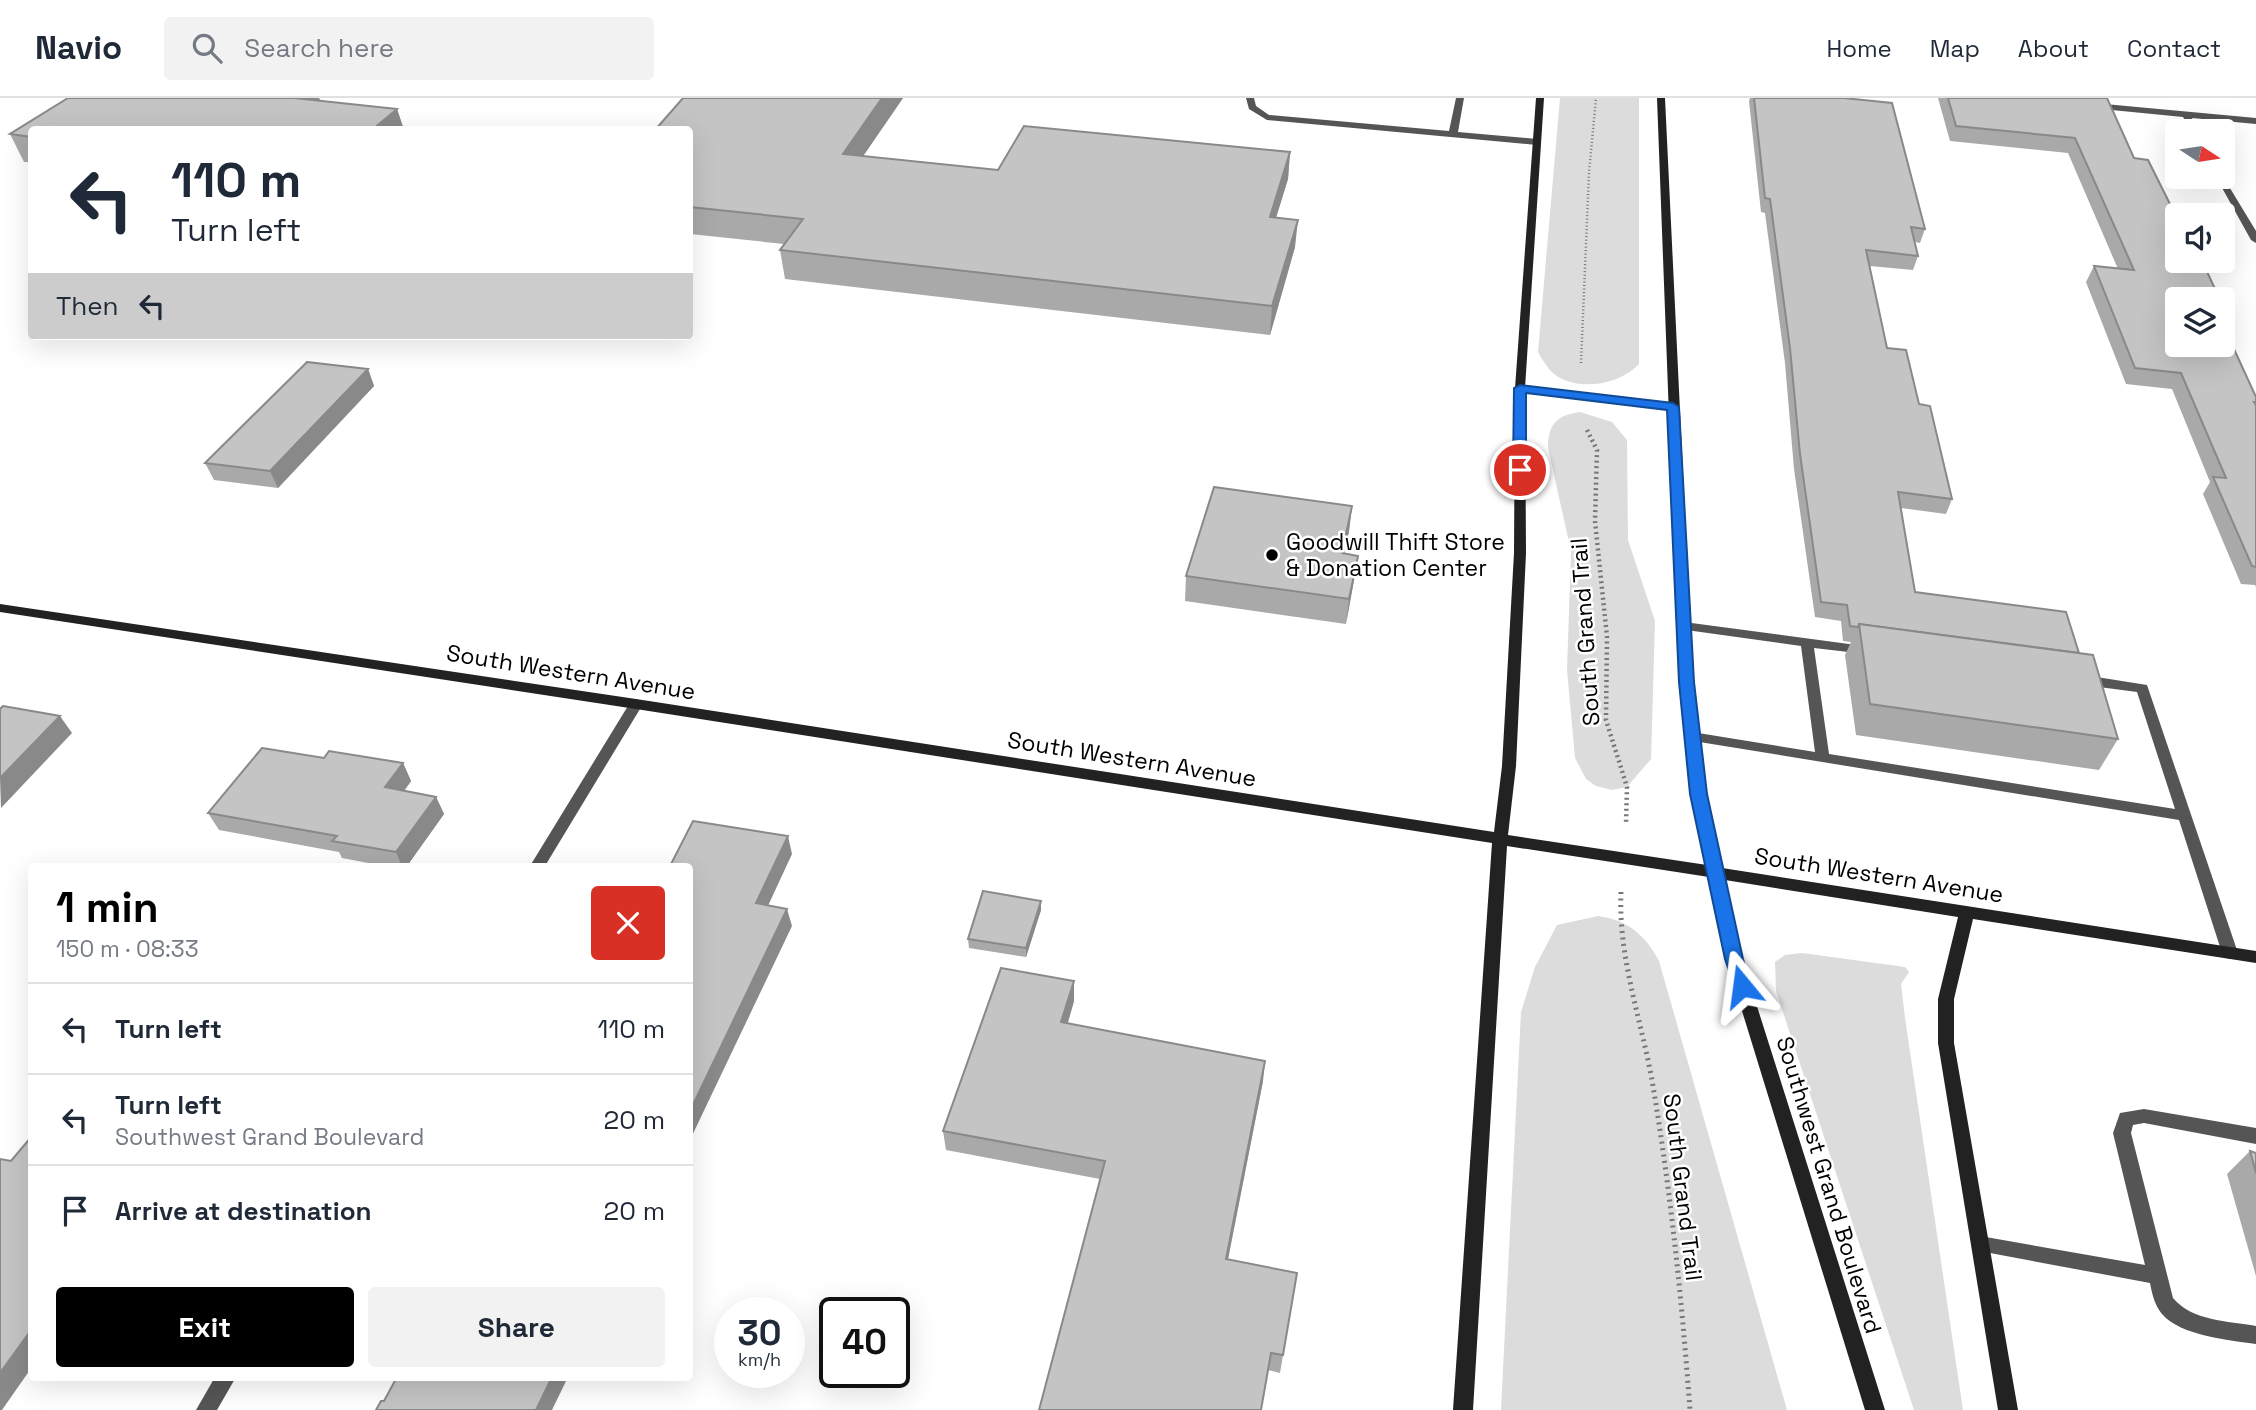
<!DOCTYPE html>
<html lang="en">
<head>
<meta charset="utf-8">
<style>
  :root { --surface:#fff; --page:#f2f2f3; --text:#1f2937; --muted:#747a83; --line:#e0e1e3; --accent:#000 }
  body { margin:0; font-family:"Space Grotesk",sans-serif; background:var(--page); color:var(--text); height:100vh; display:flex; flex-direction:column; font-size:26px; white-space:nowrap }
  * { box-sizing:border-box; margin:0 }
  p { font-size:23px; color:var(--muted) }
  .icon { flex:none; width:38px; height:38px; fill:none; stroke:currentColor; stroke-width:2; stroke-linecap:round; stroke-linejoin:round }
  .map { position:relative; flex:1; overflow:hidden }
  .sheet { position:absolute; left:28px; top:765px; width:665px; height:518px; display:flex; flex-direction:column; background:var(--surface); border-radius:7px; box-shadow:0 7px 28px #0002 }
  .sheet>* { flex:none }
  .top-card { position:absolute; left:28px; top:28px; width:665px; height:214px; border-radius:7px; box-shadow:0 7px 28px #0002; background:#fff; color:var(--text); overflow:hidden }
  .needle { width:46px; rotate:102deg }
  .controls { position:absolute; left:2165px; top:21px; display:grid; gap:14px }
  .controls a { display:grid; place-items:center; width:70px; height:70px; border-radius:7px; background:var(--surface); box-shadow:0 7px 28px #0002; font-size:35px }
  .speed { position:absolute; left:714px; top:1199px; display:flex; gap:14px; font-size:35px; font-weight:700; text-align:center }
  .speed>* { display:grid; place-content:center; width:91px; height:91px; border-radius:50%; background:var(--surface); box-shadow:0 7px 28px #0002; line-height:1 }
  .speed small { font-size:18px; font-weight:400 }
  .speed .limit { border:4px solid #111; border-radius:10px; background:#fff; color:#111 }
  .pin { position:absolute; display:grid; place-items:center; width:60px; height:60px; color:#fff; margin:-30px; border:4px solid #fff; border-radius:50%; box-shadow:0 2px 7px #0007 }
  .me { position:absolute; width:77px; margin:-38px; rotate:344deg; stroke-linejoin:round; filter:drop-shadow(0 0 5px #0008) }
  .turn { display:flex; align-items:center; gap:24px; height:147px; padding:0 28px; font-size:32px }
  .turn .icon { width:91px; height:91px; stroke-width:2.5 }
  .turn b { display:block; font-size:49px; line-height:60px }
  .then { display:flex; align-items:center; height:66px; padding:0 28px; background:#0003; gap:14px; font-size:26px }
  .round { display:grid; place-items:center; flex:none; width:74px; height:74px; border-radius:7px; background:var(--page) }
  .head { display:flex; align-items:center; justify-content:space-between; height:119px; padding:0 28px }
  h1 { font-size:42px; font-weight:800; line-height:52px; color:var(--accent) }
  .action { display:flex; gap:14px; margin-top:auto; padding:14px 28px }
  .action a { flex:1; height:80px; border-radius:7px; background:var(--accent); color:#fff; font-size:28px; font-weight:800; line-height:80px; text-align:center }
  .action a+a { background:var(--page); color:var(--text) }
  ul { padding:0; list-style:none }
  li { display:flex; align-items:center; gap:21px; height:91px; padding:0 28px; border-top:2px solid var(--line) }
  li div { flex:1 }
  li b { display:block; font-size:26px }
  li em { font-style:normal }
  header { display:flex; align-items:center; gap:42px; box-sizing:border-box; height:98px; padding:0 35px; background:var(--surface); border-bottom:2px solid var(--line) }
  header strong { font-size:33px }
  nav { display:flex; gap:38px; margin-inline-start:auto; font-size:24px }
  .search { width:490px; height:63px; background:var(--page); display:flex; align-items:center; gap:18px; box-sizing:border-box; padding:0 24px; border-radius:7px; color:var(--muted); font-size:26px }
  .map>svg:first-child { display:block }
</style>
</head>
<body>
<header>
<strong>Navio</strong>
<div class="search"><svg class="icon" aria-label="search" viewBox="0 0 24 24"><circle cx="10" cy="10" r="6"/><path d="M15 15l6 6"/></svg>Search here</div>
<nav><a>Home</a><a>Map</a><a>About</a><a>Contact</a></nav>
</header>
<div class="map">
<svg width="2256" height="1312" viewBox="0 0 2256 1312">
  <rect width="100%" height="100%" fill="#fff"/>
  <g fill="#dcdcdc">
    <path d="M1560,0H1639V266C1621,285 1585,293 1560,280C1550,275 1543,263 1538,254Z"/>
    <path d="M1580,314L1612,324L1627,342L1628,442L1655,523L1651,661L1627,689L1612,692L1596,688L1586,681L1575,660L1567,572L1571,453L1548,350C1548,326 1557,317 1580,314Z"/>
    <path d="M1598,818C1628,822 1645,837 1659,863L1787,1312H1501L1521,914L1535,869L1557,827Z"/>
    <polygon points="1802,855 1905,869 1909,874 1901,886 1905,920 1963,1312 1914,1312 1776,893 1775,864 1785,857"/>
  </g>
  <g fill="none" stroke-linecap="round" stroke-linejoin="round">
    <polyline stroke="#777" stroke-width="2.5" stroke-dasharray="1 2.5" stroke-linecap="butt" points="1581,265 1589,75 1596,0"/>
    <polyline stroke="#777" stroke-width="4.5" stroke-dasharray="2 3.5" stroke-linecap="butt" points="1587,332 1597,352 1595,423 1607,539 1606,622 1627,689 1626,726"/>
    <path stroke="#777" stroke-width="5" stroke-dasharray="2 4.5" stroke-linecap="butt" d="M1621,794C1618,861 1642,923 1653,988C1671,1096 1682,1204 1690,1312"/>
    <g fill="#555" fill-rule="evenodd">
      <polygon points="1246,0 1254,0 1256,8 1269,17 1449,33 1456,0 1464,0 1458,34 1537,41 1541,44 1537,47 1267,22 1249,11"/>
      <polygon points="1520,287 1673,306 1679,309 1673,312 1516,292 1516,288"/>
      <polygon points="1684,524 1871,549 1873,552 1866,556 1814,550 1829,656 2175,711 2137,594 2084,587 2077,582 2084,577 2147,587 2238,855 2236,859 2230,861 2224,859 2222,855 2179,722 1687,642 1685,639 1692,634 1815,654 1801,548 1679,531 1678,528"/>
      <path d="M2144,1011L2256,1030V1046L2144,1025L2133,1027L2131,1035L2173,1200C2192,1223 2228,1223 2256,1228V1246C2229,1242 2181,1238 2162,1216C2155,1208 2152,1196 2150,1185L1974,1152L1971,1146L1974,1140L1980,1138L2145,1167L2113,1035L2120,1015Z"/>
    </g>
    <g fill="#555" fill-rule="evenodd">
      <polygon points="2094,5 2256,20 2256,26 2192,20 2199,33 2191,33 2183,19 2091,10 2090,8"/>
      <polygon points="2222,77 2256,133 2256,145 2251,142 2216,79 2222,79"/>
      <polygon points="636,601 643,606 545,768 530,768 631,603"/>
      <polygon points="215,1279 236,1279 217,1312 196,1312"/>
    </g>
    <polygon fill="#222" fill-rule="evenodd" points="1536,0 1544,0 1525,290 1526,455 1516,668 1508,737 1707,767 1692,696 1679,584 1657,0 1665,0 1693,584 1706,696 1722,770 2256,853 2256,865 1973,821 1954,901 1954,945 2018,1312 1998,1312 1938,945 1938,901 1958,819 1725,782 1742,861 1885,1312 1865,1312 1726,861 1709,779 1507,748 1473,1312 1453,1312 1492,745 636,611 0,514 0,506 636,601 1494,734 1502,668 1514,455 1515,290"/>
  </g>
  <g fill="#a9a9a9">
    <polygon points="68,0 319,0 320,3 397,11 404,32 32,32 32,64 24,64 10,36"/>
    <polygon points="683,0 903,0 863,58 998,72 1290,54 1288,81 1276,119 1295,149 1270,237 785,181 780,152 784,146 690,136 690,32"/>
    <polygon points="1750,0 1844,0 1925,131 1920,145 1915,144 1918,158 1913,172 1870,168 1887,250 1919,306 1952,401 1946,416 1901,410 1915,494 2079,555 2118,641 2099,672 1856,637 1845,557 1851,544 1843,543 1841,523 1815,519 1794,371 1785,265 1765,115 1761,114 1749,3"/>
    <polygon points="1938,0 2107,0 2134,60 2177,120 2217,195 2213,201 2177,201 2256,299 2256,489 2255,487 2241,486 2203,396 2210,384 2172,291 2126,286 2086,184 2094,168 2118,171 2068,55 1950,43"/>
    <polygon points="368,271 374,288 278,390 214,382 205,365"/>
    <polygon points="1352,408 1349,433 1344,456 1354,482 1346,526 1185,503 1186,478"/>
    <polygon points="324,660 403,665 411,683 404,693 436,699 444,716 407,768 384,768 342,760 339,754 219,732 208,715"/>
    <polygon points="1041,812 1026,859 969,850 968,841"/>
    <polygon points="1074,903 1068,925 1263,983 1228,1162 1297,1175 1280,1275 1268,1272 1100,1081 946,1052 943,1033"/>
    <polygon points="2250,1053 2256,1055 2256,1178 2227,1076"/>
  </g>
  <g fill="#898989">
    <polygon points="282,0 319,0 321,4"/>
    <polygon points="882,0 903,0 846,83 843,56"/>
    <polygon points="397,11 404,32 372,32"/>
    <polygon points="1290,54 1288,81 1268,146 1270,119"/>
    <polygon points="1298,122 1295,149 1270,237 1272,208"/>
    <polygon points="368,271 374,288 278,390 270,373"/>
    <polygon points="1352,408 1349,433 1339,480 1342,455"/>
    <polygon points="1358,458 1354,482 1346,526 1349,501"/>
    <polygon points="60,618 72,635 1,710 0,680"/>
    <polygon points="403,665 411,683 394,707 385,689"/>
    <polygon points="436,699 444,716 407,768 402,768 396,754"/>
    <polygon points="788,738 792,756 761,823 756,805"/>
    <polygon points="1041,803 1041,812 1026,859 1026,850"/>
    <polygon points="787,811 792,828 690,1042 690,1013"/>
    <polygon points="1074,883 1074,903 1062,943 1061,924"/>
    <polygon points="1265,963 1263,983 1224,1180 1226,1161"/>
    <polygon points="29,1235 32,1237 32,1269 2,1312 0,1312 0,1275"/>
    <polygon points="552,1279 568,1279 552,1312 536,1312"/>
  </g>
  <g fill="#c4c4c4" stroke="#898989" stroke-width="2">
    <polygon points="68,0 294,0 397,11 372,32 32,32 32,39 10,36"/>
    <polygon points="683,0 882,0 843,56 998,72 1024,28 1290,54 1270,119 1298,122 1272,208 780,152 803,121 690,109 690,32 655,32"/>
    <polygon points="1754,0 1844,0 1892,5 1925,131 1911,129 1918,158 1866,152 1887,250 1906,252 1919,306 1930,308 1952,401 1898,394 1915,494 2066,514 2079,555 1859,526 1858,529 1850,528 1847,507 1821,504 1800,356 1790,250 1770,101 1765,100"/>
    <polygon points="1948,0 2107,0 2134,60 2148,62 2177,120 2177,163 2202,163 2217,195 2209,194 2212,201 2177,201 2177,247 2222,247 2222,225 2256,299 2256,304 2254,304 2256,307 2256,469 2252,468 2213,379 2226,380 2181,275 2135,270 2094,168 2134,172 2075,40 1956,28"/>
    <polygon points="307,264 368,271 270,373 205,365"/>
    <polygon points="1214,389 1352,408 1342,455 1358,458 1349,501 1186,478"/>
    <polygon points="1859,526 2093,557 2118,641 1870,606"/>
    <polygon points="3,608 60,618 0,680 0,611"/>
    <polygon points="262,650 324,660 329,653 403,665 385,689 436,699 396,754 332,743 337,738 208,715"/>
    <polygon points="693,723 788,738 756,805 787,811 690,1013 690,768 670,768"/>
    <polygon points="983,793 1041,803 1026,850 968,841"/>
    <polygon points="1001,870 1074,883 1061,924 1265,963 1226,1161 1297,1175 1283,1257 1271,1255 1261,1312 1039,1312 1105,1063 943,1033"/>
    <polygon points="32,1038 32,1235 29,1235 0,1275 0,1061 11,1063"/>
    <polygon points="2250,1053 2256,1055 2256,1075"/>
    <polygon points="397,1279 552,1279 536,1312 376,1312 381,1303 384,1303"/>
  </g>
  <polygon fill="#1a73e8" stroke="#114b97" stroke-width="2" points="1520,287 1673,305 1679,309 1694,584 1707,696 1743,861 1751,888 1748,893 1742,895 1736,893 1725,861 1690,696 1679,584 1667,312 1526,295 1526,372 1520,376 1513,372 1514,290"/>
  <circle fill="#000" stroke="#fff" stroke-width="2.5" cx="1272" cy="457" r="7"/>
  <g text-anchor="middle" stroke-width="5" stroke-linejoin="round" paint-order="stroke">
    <g font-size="23" fill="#000" stroke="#fff" text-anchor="start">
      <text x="1286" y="452">Goodwill Thift Store<tspan x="1286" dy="26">&amp; Donation Center</tspan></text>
    </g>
    <g font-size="23" fill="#000" stroke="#fff">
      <text transform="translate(1585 534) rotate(-94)" y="8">South Grand Trail</text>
      <text transform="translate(571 574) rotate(9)" y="8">South Western Avenue</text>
      <text transform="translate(1132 661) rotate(9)" y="8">South Western Avenue</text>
      <text transform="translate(1879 777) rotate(9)" y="8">South Western Avenue</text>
      <text transform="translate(1829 1087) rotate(73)" y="8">Southwest Grand Boulevard</text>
      <text transform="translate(1683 1089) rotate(83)" y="8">South Grand Trail</text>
    </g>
  </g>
</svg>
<div class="controls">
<a><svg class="needle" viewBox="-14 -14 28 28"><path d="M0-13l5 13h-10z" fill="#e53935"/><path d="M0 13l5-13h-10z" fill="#747a83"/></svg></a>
<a><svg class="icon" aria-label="sound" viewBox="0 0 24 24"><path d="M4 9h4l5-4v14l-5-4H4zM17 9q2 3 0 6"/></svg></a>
<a><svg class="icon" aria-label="layers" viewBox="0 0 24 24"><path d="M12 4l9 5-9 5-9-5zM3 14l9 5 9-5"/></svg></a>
</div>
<div class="speed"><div>30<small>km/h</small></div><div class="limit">40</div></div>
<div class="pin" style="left:1520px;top:372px;background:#d93025"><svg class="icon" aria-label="arrive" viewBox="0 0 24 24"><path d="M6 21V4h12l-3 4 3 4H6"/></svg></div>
<svg class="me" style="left:1742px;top:888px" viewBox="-20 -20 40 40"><path d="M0-17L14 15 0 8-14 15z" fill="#1a73e8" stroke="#fff" stroke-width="4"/></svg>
<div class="top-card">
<div class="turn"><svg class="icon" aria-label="left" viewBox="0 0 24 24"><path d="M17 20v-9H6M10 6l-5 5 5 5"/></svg><div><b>110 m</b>Turn left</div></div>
<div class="then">Then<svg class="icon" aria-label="left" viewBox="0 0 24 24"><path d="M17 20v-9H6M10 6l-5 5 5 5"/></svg></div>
</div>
<section class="sheet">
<div class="head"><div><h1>1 min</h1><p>150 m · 08:33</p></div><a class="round" style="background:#d93025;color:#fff"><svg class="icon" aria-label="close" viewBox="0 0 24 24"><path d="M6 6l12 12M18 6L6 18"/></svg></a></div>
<ul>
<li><svg class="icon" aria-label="left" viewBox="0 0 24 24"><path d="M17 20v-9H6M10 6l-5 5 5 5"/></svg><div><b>Turn left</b></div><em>110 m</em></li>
<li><svg class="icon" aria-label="left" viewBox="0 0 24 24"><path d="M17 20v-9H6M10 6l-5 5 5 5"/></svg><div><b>Turn left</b><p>Southwest Grand Boulevard</p></div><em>20 m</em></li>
<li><svg class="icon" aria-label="arrive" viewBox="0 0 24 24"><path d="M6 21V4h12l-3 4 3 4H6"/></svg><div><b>Arrive at destination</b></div><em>20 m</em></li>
</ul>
<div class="action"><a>Exit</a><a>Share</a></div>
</section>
</div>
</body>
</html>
